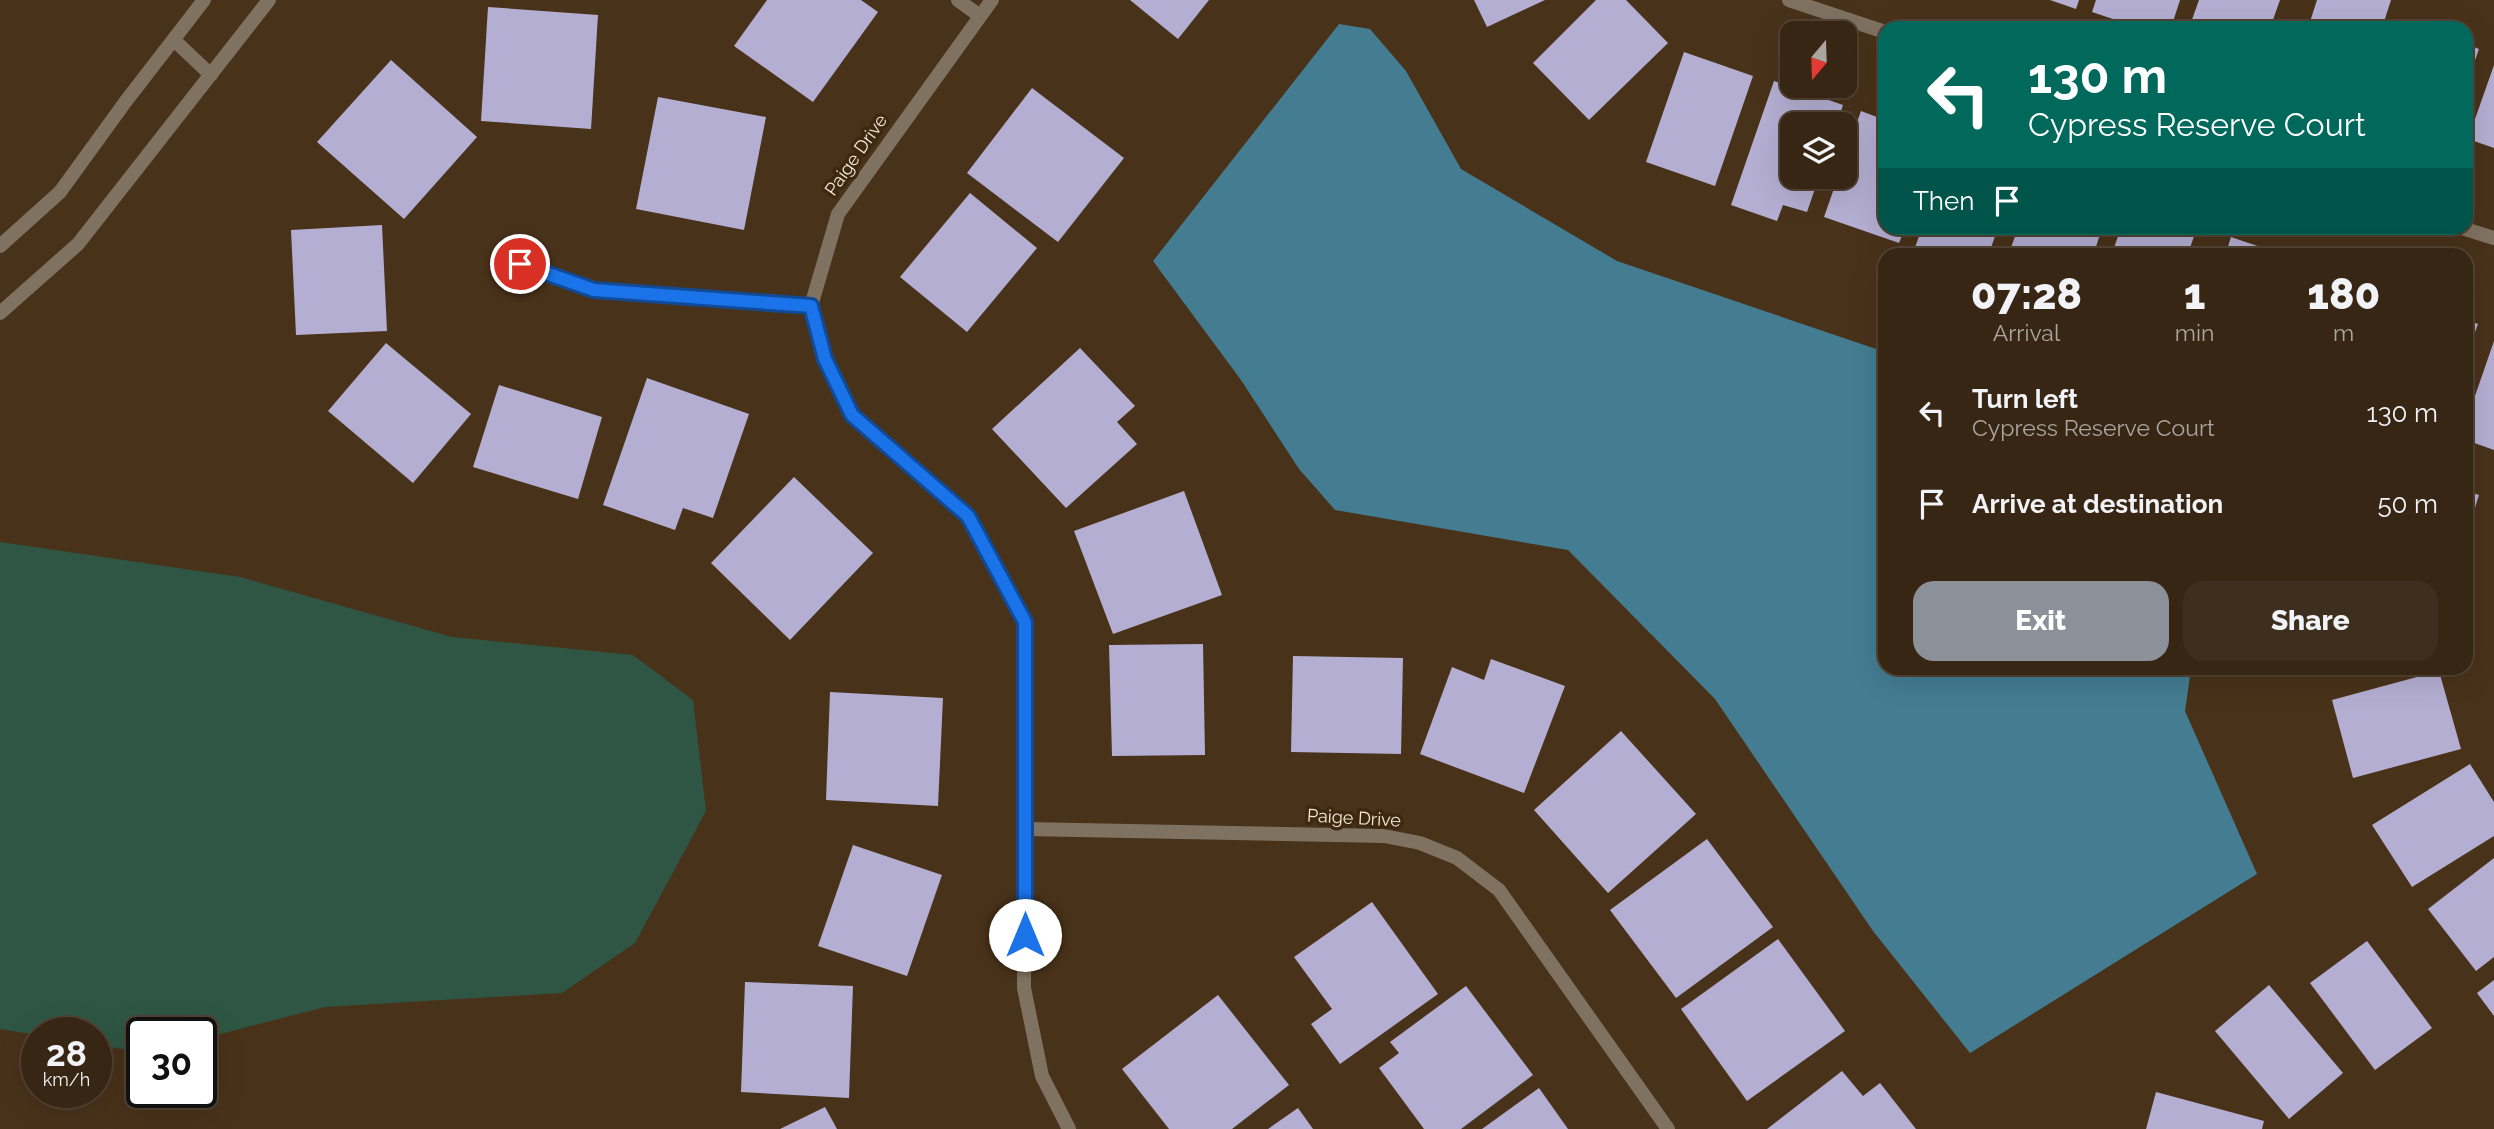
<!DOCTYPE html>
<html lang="en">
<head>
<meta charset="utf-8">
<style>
  :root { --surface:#372614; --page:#3e2e1d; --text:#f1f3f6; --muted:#aaa5a0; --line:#514334; --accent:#8c9099 }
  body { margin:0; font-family:Raleway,sans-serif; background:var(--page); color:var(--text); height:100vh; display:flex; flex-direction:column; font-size:26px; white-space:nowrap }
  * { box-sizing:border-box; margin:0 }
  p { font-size:23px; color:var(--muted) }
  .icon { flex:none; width:38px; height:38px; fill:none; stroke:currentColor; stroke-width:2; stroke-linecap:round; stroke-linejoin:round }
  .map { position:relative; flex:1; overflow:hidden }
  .details { position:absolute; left:1878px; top:248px; width:595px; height:427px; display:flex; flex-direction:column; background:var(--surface); border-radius:21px; box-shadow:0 7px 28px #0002,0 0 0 2px var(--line) }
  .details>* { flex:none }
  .banner { position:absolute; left:1878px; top:21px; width:595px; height:214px; border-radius:21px; box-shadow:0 7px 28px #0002,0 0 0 2px var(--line); background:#00695c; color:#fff; overflow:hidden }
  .needle { width:46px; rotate:199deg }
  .tools { position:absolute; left:1780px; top:21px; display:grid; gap:14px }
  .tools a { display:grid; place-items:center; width:77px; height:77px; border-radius:14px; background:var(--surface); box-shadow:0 7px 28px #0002,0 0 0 2px var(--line); font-size:35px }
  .speed { position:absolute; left:21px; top:1017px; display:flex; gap:14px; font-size:35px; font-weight:700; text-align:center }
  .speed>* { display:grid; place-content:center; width:91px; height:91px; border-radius:50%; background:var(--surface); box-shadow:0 7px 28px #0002,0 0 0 2px var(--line); line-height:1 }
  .speed small { font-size:18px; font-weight:400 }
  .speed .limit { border:4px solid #111; border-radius:10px; background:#fff; color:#111 }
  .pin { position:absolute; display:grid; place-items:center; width:60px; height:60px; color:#fff; margin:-30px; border:4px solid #fff; border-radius:50%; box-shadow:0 2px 7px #0007 }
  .me { position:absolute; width:77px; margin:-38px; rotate:0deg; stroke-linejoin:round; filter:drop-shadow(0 0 5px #0008) }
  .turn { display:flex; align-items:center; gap:24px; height:147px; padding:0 35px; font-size:32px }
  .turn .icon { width:91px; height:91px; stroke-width:2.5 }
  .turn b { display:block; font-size:49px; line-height:60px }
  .then { display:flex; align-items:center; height:66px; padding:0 35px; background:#0003; gap:14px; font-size:26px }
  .eta { display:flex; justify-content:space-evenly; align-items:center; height:119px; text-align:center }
  .eta b { font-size:42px; font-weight:800; line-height:49px }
  .primary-button { display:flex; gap:14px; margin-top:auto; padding:14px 35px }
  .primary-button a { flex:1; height:80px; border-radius:21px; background:var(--accent); color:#fff; font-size:28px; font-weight:800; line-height:80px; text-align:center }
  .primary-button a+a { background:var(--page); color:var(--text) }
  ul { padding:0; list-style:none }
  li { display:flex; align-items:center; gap:21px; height:91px; padding:0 35px }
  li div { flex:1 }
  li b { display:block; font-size:26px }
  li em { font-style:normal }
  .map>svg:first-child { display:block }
</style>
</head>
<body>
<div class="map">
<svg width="2494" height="1129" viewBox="0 0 2494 1129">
  <rect width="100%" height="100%" fill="#49321a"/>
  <polygon fill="#2f5644" points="0,542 240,577 452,637 633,655 693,700 706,811 635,943 562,993 325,1007 201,1039 201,1032 142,1032 142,1052 96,1045 96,1032 37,1032 37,1035 0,1029"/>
  <polygon fill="#447c91" points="1339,24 1370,29 1406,71 1461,169 1617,261 1885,352 1885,668 2191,669 2185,711 2257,874 1970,1053 1873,931 1715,699 1568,550 1335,510 1299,469 1241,380 1153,261"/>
  <g fill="#b4afd2">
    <polygon points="767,0 861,0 878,12 813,102 734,46"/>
    <polygon points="1130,0 1209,0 1178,39"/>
    <polygon points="1474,0 1545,0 1487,27"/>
    <polygon points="1596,0 1626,0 1668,43 1589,120 1533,63"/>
    <polygon points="2050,0 2079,0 2076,9"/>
    <polygon points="2096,0 2180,0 2171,28 2140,28 2092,12"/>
    <polygon points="2199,0 2280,0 2270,28 2189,28"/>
    <polygon points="2317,0 2391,0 2382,28 2308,28"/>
    <polygon points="488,7 598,15 591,129 481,121"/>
    <polygon points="2466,44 2479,49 2466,86"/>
    <polygon points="1684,52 1753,76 1715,186 1646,162"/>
    <polygon points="391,60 477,137 404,219 317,142"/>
    <polygon points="2494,65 2494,148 2468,139"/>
    <polygon points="1774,81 1843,105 1837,124 1792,124 1792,177 1819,177 1807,212 1783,205 1777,221 1731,205"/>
    <polygon points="1032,88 1124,158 1058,242 967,173"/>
    <polygon points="658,97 766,117 744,230 636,209"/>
    <polygon points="1861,111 1885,120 1885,228 1905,228 1899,243 1824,217 1838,177 1844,177 1844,158"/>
    <polygon points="970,193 1037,248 967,332 900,277"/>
    <polygon points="382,225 387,331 296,335 291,230"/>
    <polygon points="1922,228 1998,228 1988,256 1920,256 1913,253"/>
    <polygon points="2018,228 2102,228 2093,256 2008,256"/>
    <polygon points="2121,228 2197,228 2187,256 2111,256"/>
    <polygon points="2231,237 2284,255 2284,256 2225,256"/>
    <polygon points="2466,320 2478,324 2466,357"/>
    <polygon points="2494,341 2494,450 2466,440 2466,422"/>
    <polygon points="386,343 471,414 413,483 328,411"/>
    <polygon points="1080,348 1135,406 1117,422 1137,444 1066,508 992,429"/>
    <polygon points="647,378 749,414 713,518 683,508 675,530 603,505"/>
    <polygon points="499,385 602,417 578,499 473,467"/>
    <polygon points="794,477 873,553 790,640 711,563"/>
    <polygon points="1184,491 1222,595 1113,634 1074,531"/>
    <polygon points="2466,491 2479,495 2466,535"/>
    <polygon points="1203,644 1205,755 1112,756 1109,645"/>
    <polygon points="1293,656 1403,658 1401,754 1291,752"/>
    <polygon points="1491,659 1565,686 1524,793 1420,754 1452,667 1484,680"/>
    <polygon points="2439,671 2461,749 2353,778 2332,700"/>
    <polygon points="830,692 943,698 938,806 826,800"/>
    <polygon points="1621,731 1696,814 1608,893 1534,810"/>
    <polygon points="2470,764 2494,802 2494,836 2412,887 2372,825"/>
    <polygon points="1707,839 1773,927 1676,998 1610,910"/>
    <polygon points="853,845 942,875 907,976 818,946"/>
    <polygon points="2494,858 2494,957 2476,971 2428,909"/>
    <polygon points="1372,902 1438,994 1340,1064 1311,1024 1332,1009 1294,957"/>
    <polygon points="1778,939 1845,1031 1747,1101 1681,1009"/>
    <polygon points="2367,941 2432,1028 2375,1070 2310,983"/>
    <polygon points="2494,980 2494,1016 2477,993"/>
    <polygon points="745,982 853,986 849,1098 741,1092"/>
    <polygon points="2269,985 2343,1073 2289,1119 2215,1031"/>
    <polygon points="1466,986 1533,1075 1461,1129 1424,1129 1379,1068 1399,1053 1390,1042"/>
    <polygon points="1218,995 1289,1085 1232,1129 1169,1129 1122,1069"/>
    <polygon points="1842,1071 1863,1096 1880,1083 1916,1129 1767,1129"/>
    <polygon points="1539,1088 1568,1129 1482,1129"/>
    <polygon points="2156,1092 2264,1121 2262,1129 2146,1129"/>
    <polygon points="825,1107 837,1129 780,1129"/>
    <polygon points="1298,1108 1313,1129 1268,1129"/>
  </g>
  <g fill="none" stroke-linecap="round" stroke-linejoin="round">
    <g stroke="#7f7261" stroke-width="14">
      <polyline points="958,0 980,16"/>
      <polyline points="992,0 838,214 811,306 825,359 852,415 967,516 1025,622 1024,988 1042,1076 1069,1129"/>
      <polyline points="1789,0 1885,32"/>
      <polyline points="174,40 211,75"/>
      <polyline points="2462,228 2494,238"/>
      <polyline points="0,246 60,192 126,101 204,0"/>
      <polyline points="520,264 594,290 811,306"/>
      <polyline points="0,313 78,244 269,0"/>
      <polyline points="1026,829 1384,836 1420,843 1457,858 1499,890 1668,1129"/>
    </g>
  </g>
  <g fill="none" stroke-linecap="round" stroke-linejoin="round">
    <g stroke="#114b97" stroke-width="18">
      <polyline id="route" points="520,264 594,290 811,306 825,359 852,415 968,516 1025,622 1025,935"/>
    </g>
    <use href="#route" stroke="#1a73e8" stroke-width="12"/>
  </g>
  <g text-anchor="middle" stroke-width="7" stroke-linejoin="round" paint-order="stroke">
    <g font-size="18" fill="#f7e8da" stroke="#3e2810">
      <text transform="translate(856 155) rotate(-55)" y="6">Paige Drive</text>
      <text transform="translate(1354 818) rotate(3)" y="6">Paige Drive</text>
    </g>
  </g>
</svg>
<div class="tools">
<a><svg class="needle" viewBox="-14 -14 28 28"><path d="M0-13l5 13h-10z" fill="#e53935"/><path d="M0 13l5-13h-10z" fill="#aaa5a0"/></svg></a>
<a><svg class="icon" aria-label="layers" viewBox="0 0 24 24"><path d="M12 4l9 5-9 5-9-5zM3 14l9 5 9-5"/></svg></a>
</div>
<div class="speed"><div>28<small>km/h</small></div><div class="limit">30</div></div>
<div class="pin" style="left:520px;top:264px;background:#d93025"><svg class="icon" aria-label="arrive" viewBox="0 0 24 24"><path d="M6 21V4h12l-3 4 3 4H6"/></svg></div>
<svg class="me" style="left:1025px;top:935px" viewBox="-20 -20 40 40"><circle r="19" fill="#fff"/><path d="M0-13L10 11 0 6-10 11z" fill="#1a73e8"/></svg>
<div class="banner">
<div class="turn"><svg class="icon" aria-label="left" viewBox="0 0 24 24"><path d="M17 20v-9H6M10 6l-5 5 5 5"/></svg><div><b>130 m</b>Cypress Reserve Court</div></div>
<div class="then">Then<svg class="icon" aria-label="arrive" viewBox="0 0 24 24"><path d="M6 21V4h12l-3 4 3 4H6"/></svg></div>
</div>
<section class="details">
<div class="eta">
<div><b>07:28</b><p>Arrival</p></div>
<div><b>1</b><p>min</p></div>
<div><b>180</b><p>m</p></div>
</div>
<ul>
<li><svg class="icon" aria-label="left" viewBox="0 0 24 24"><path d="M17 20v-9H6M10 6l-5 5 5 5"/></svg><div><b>Turn left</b><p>Cypress Reserve Court</p></div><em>130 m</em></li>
<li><svg class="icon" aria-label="arrive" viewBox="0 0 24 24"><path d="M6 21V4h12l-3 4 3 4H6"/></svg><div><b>Arrive at destination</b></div><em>50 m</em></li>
</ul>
<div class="primary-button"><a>Exit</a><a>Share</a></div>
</section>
</div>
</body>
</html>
